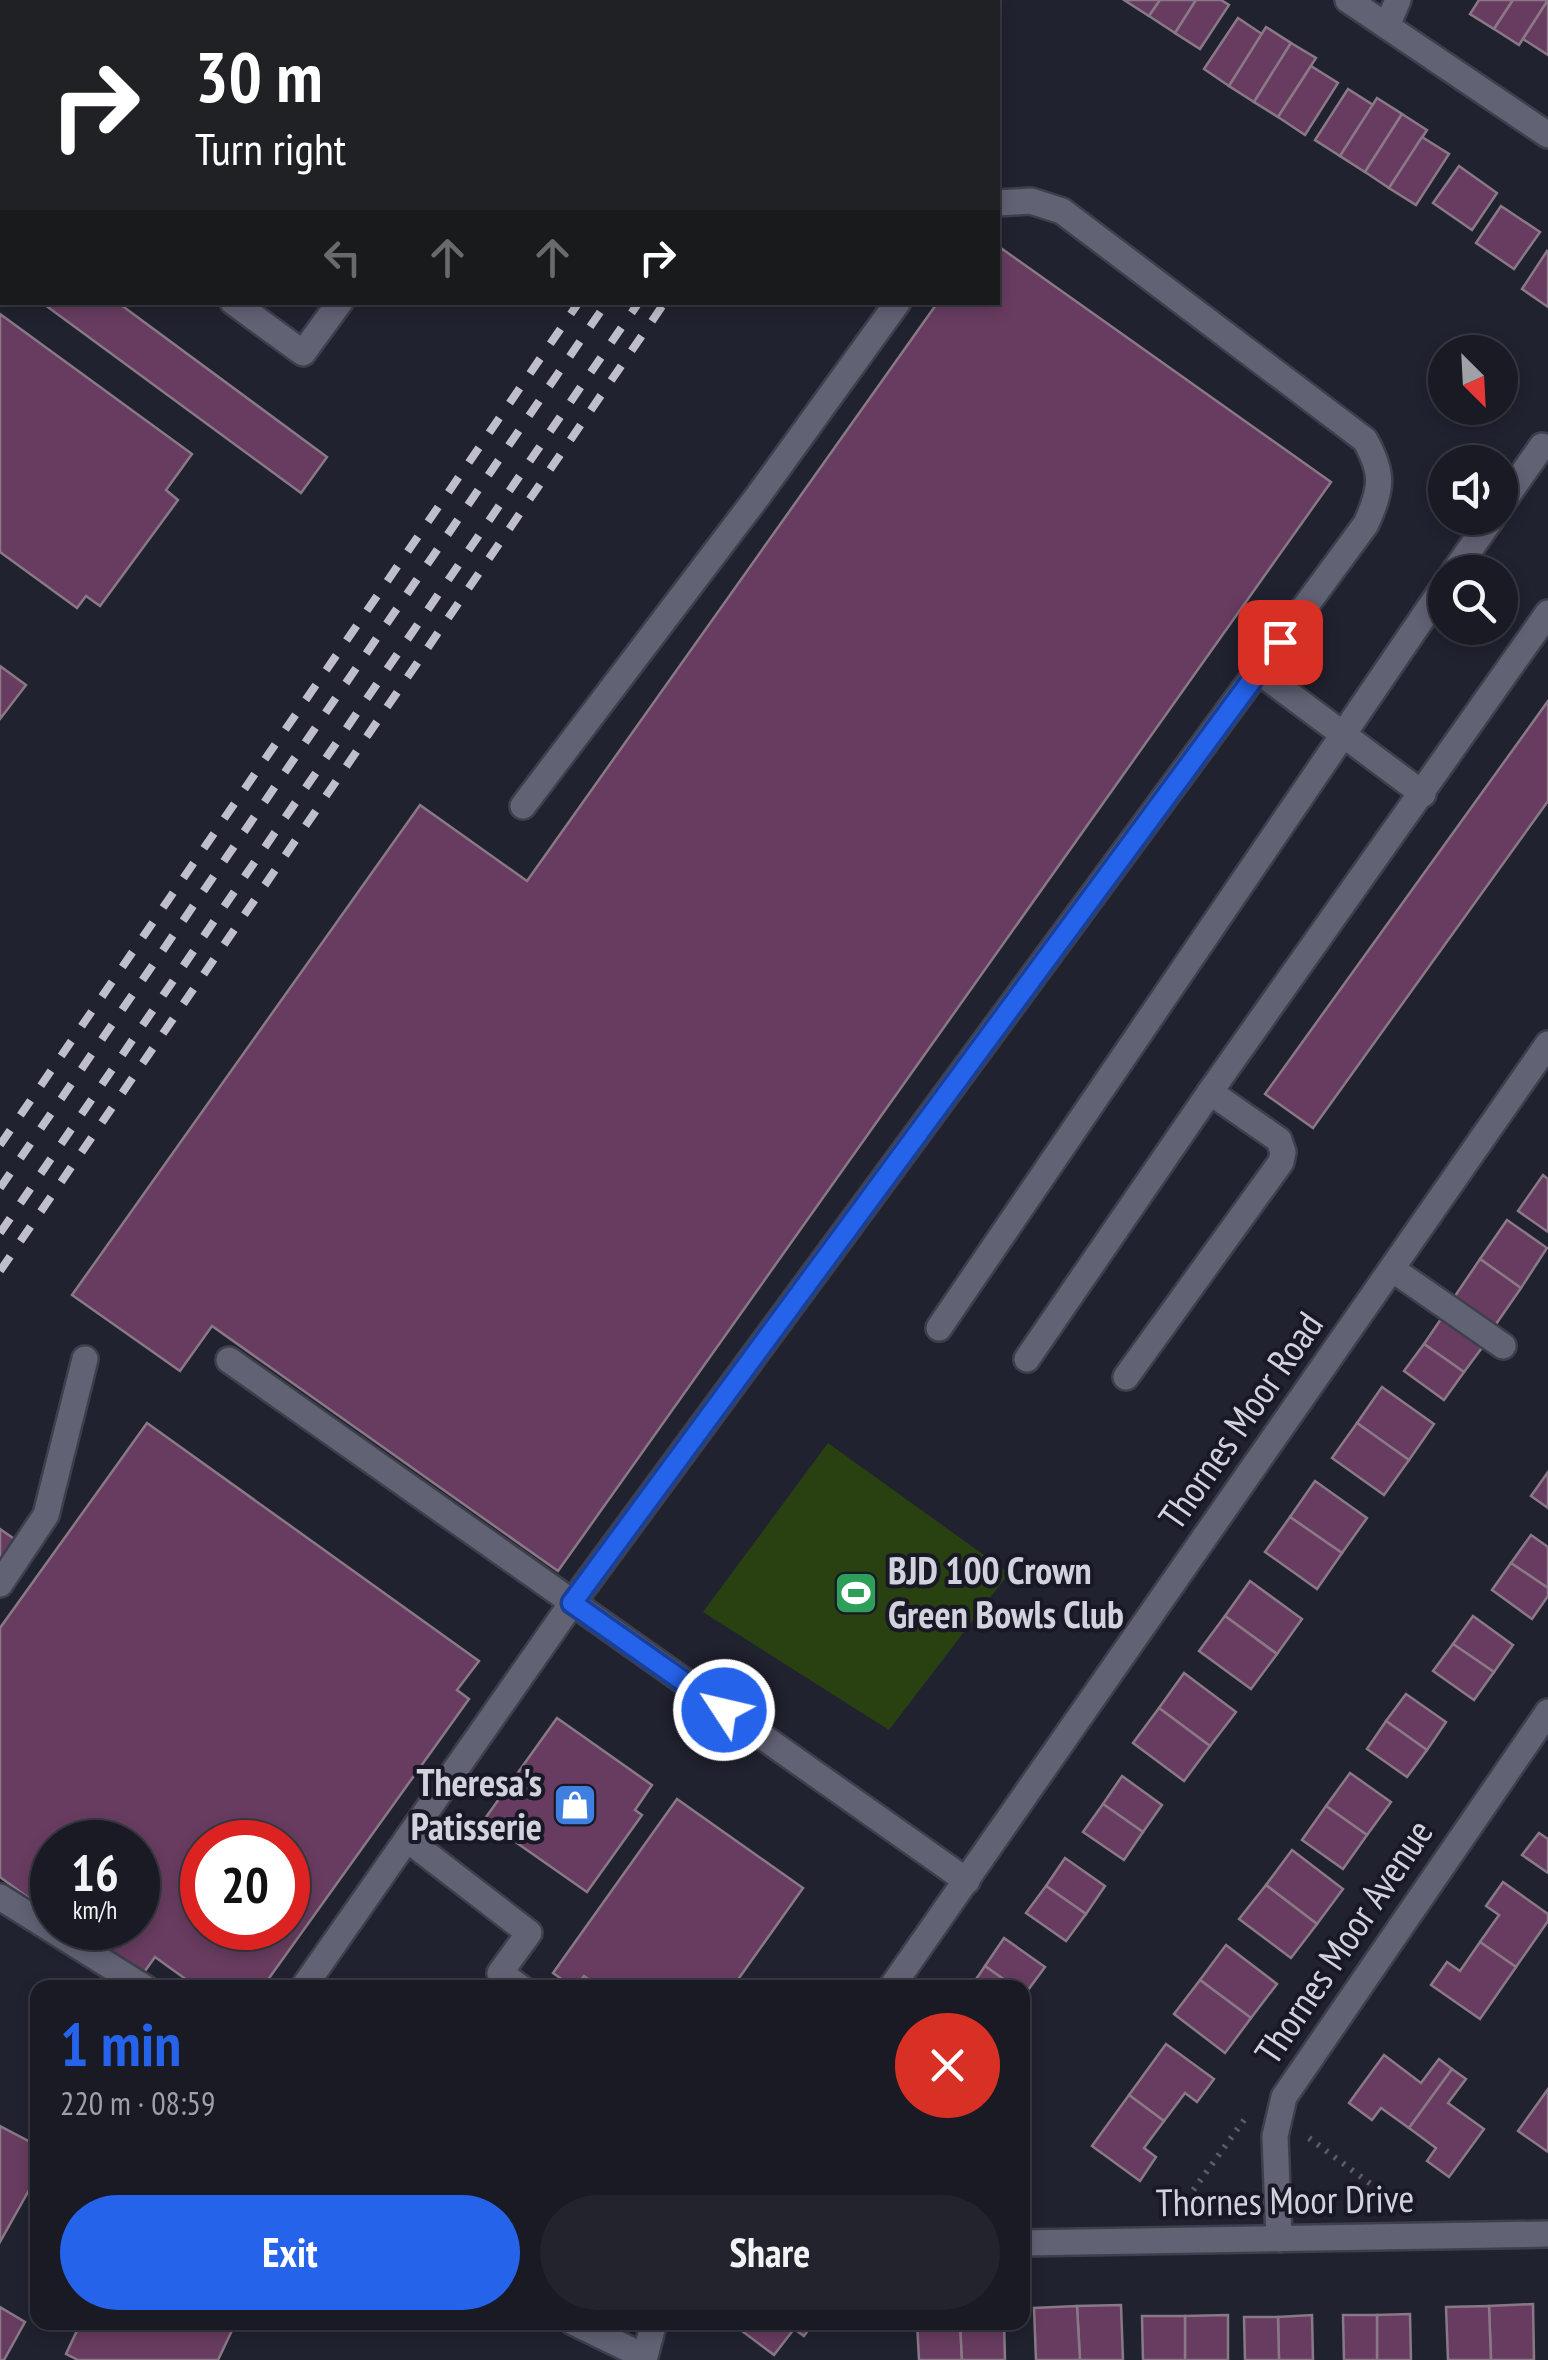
<!DOCTYPE html>
<html lang="en">
<head>
<meta charset="utf-8">
<style>
  :root { --surface:#191a24; --page:#22232c; --text:#f1f3f6; --muted:#9fa1a6; --line:#373841; --accent:#2563eb }
  body { margin:0; font-family:"PT Sans Narrow",sans-serif; background:var(--page); color:var(--text); height:100vh; display:flex; flex-direction:column; font-size:38px; white-space:nowrap }
  * { box-sizing:border-box; margin:0 }
  p { font-size:32px; color:var(--muted) }
  .icon { flex:none; width:55px; height:55px; fill:none; stroke:currentColor; stroke-width:2; stroke-linecap:round; stroke-linejoin:round }
  .map { position:relative; flex:1; overflow:hidden }
  .details { position:absolute; left:30px; top:1980px; width:1000px; height:350px; display:flex; flex-direction:column; background:var(--surface); border-radius:20px; box-shadow:0 5px 15px #0003,0 0 0 2px var(--line) }
  .details>* { flex:none }
  .guide { position:absolute; left:0px; top:0px; width:1000px; height:305px; box-shadow:0 5px 15px #0003,0 0 0 2px var(--line); background:#202124; color:#fff; overflow:hidden }
  .needle { width:65px; rotate:156deg }
  .controls { position:absolute; left:1428px; top:335px; display:grid; gap:20px }
  .controls a { display:grid; place-items:center; width:90px; height:90px; border-radius:50%; background:var(--surface); box-shadow:0 5px 15px #0003,0 0 0 2px var(--line); font-size:50px }
  .speed { position:absolute; left:30px; top:1820px; display:flex; gap:20px; font-size:50px; font-weight:700; text-align:center }
  .speed>* { display:grid; place-content:center; width:130px; height:130px; border-radius:50%; background:var(--surface); box-shadow:0 5px 15px #0003,0 0 0 2px var(--line); line-height:1 }
  .speed small { font-size:25px; font-weight:400 }
  .speed .limit { border:15px solid #d22; background:#fff; color:#111 }
  .pin { position:absolute; display:grid; place-items:center; width:85px; height:85px; color:#fff; margin:-42px; border-radius:20px; box-shadow:0 5px 15px #0006 }
  .me { position:absolute; width:110px; margin:-55px; rotate:305deg; stroke-linejoin:round; filter:drop-shadow(0 0 8px #0008) }
  .turn { display:flex; align-items:center; gap:35px; height:210px; padding:0 30px; font-size:45px }
  .turn .icon { width:130px; height:130px; stroke-width:2.5 }
  .turn b { display:block; font-size:70px; line-height:85px }
  .lanes { display:flex; align-items:center; height:95px; padding:0 30px; background:#0003; justify-content:center; gap:50px; direction:ltr }
  .lanes .off { opacity:.35 }
  .round { display:grid; place-items:center; flex:none; width:105px; height:105px; border-radius:52px; background:var(--page) }
  .headline { display:flex; align-items:center; justify-content:space-between; height:170px; padding:0 30px }
  h1 { font-size:60px; font-weight:600; line-height:75px; color:var(--accent) }
  .action { display:flex; gap:20px; margin-top:auto; padding:20px 30px }
  .action a { flex:1; height:115px; border-radius:60px; background:var(--accent); color:#fff; font-size:40px; font-weight:600; line-height:115px; text-align:center }
  .action a+a { background:var(--page); color:var(--text) }
  .map>svg:first-child { display:block }
</style>
</head>
<body>
<div class="map">
<svg width="1548" height="2360" viewBox="0 0 1548 2360">
  <rect width="100%" height="100%" fill="#212230"/>
  <polygon fill="#294111" points="828,1443 1009,1573 889,1730 703,1612"/>
  <g fill="#683c60" stroke="#897885" stroke-width="2.5" fill-rule="evenodd">
    <polygon points="56,0 353,0 357,2 54,2"/>
    <polygon points="1124,0 1160,0 1149,16"/>
    <polygon points="1160,0 1196,0 1175,33 1149,16"/>
    <polygon points="1196,0 1221,0 1229,5 1200,49 1175,33"/>
    <polygon points="1479,0 1513,0 1494,29 1470,14"/>
    <polygon points="1513,0 1548,0 1519,45 1494,29"/>
    <polygon points="1548,0 1548,55 1523,39"/>
    <polygon points="1238,18 1262,34 1229,86 1204,69"/>
    <polygon points="1266,27 1291,43 1254,102 1229,86"/>
    <polygon points="1291,43 1316,58 1278,117 1254,102"/>
    <polygon points="1311,66 1338,83 1305,135 1278,117"/>
    <polygon points="1348,89 1373,105 1340,156 1315,140"/>
    <polygon points="1377,98 1402,114 1365,172 1340,156"/>
    <polygon points="1402,114 1427,130 1389,188 1365,172"/>
    <polygon points="1422,137 1449,154 1416,205 1389,188"/>
    <polygon points="1459,166 1497,193 1472,230 1433,203"/>
    <polygon points="1501,206 1540,232 1514,269 1476,243"/>
    <polygon points="998,246 1331,482 558,1571 212,1326 180,1371 72,1295 420,805 527,881 938,302 998,302"/>
    <polygon points="1547,251 1548,252 1548,307 1522,289"/>
    <polygon points="41,302 117,302 327,457 301,493"/>
    <polygon points="0,314 192,454 166,490 178,500 100,606 86,596 77,608 0,552"/>
    <polygon points="0,666 26,685 0,719"/>
    <polygon points="1548,701 1548,801 1313,1128 1265,1094"/>
    <polygon points="1543,1175 1548,1179 1548,1232 1518,1211"/>
    <polygon points="1507,1220 1547,1248 1521,1288 1480,1259"/>
    <polygon points="1480,1259 1521,1288 1494,1327 1453,1299"/>
    <polygon points="1443,1316 1484,1345 1464,1372 1424,1344"/>
    <polygon points="1424,1344 1464,1372 1444,1400 1404,1371"/>
    <polygon points="1382,1387 1434,1424 1409,1460 1357,1423"/>
    <path d="M147,1423L479,1661L457,1690L469,1699L262,1988H198L155,1957L140,1978L95,1945L108,1928H138V1842H52V1915L0,1877V1628ZM202,1842H288V1928H202Z"/>
    <polygon points="1357,1423 1409,1460 1384,1495 1332,1458"/>
    <polygon points="1548,1472 1548,1508 1531,1496"/>
    <polygon points="1315,1481 1367,1518 1342,1553 1290,1517"/>
    <polygon points="1290,1517 1342,1553 1317,1589 1265,1552"/>
    <polygon points="0,1529 16,1540 0,1562"/>
    <polygon points="1531,1535 1548,1547 1548,1588 1511,1563"/>
    <polygon points="1511,1563 1548,1588 1548,1596 1532,1619 1492,1590"/>
    <polygon points="1250,1581 1302,1619 1277,1654 1225,1616"/>
    <polygon points="1225,1616 1277,1654 1251,1689 1199,1651"/>
    <polygon points="1473,1616 1513,1645 1494,1672 1453,1644"/>
    <polygon points="1453,1644 1494,1672 1474,1700 1433,1671"/>
    <polygon points="1184,1673 1236,1712 1210,1746 1159,1708"/>
    <polygon points="1406,1694 1446,1722 1427,1750 1386,1721"/>
    <polygon points="1159,1708 1210,1746 1184,1781 1133,1743"/>
    <polygon points="557,1718 652,1785 635,1810 642,1815 587,1892 484,1820"/>
    <polygon points="1386,1721 1427,1750 1407,1777 1367,1749"/>
    <polygon points="1350,1773 1391,1802 1367,1835 1326,1806"/>
    <polygon points="1122,1776 1162,1805 1143,1832 1103,1804"/>
    <polygon points="677,1799 803,1888 732,1988 600,1988 584,1976 574,1988 553,1973"/>
    <polygon points="1103,1804 1143,1832 1124,1860 1083,1832"/>
    <polygon points="1326,1806 1367,1835 1343,1869 1302,1840"/>
    <polygon points="1539,1833 1548,1839 1548,1873 1522,1855"/>
    <polygon points="1292,1850 1343,1889 1317,1924 1266,1885"/>
    <polygon points="1065,1858 1105,1886 1086,1914 1046,1886"/>
    <polygon points="1503,1882 1548,1914 1548,1921 1516,1967 1480,1942 1499,1915 1486,1906"/>
    <polygon points="1266,1885 1317,1924 1291,1958 1239,1919"/>
    <polygon points="1046,1886 1086,1914 1066,1941 1026,1913"/>
    <polygon points="1004,1938 1045,1967 1025,1994 1022,1988 1016,1988 985,1966"/>
    <polygon points="1480,1942 1516,1967 1480,2019 1431,1985 1447,1962 1460,1971"/>
    <polygon points="1226,1945 1277,1984 1251,2018 1200,1980"/>
    <polygon points="985,1966 1016,1988 970,1988"/>
    <polygon points="1200,1980 1251,2018 1225,2053 1174,2014"/>
    <polygon points="1166,2044 1214,2079 1197,2102 1185,2093 1164,2121 1129,2095"/>
    <polygon points="1384,2055 1421,2083 1439,2059 1452,2069 1409,2128 1381,2108 1372,2120 1349,2103"/>
    <polygon points="1452,2069 1466,2079 1448,2103 1484,2129 1449,2177 1427,2161 1436,2148 1409,2128"/>
    <polygon points="1548,2089 1548,2152 1518,2131"/>
    <polygon points="1129,2095 1164,2121 1144,2148 1156,2157 1140,2181 1092,2146"/>
    <polygon points="0,2126 38,2146 38,2174 0,2242"/>
    <polygon points="1533,2304 1534,2360 1491,2360 1489,2306"/>
    <polygon points="1121,2305 1123,2360 1080,2360 1077,2306"/>
    <polygon points="1077,2306 1080,2360 1036,2360 1034,2308"/>
    <polygon points="1489,2306 1491,2360 1448,2360 1446,2307"/>
    <polygon points="0,2307 25,2322 4,2360 0,2360"/>
    <polygon points="1410,2314 1411,2360 1377,2360 1377,2315"/>
    <polygon points="1228,2315 1228,2360 1185,2360 1185,2316"/>
    <polygon points="1312,2315 1313,2360 1279,2360 1278,2317"/>
    <polygon points="1343,2315 1377,2315 1377,2360 1344,2360"/>
    <polygon points="1142,2316 1185,2316 1185,2360 1143,2360"/>
    <polygon points="1244,2317 1278,2317 1279,2360 1245,2360"/>
    <polygon points="81,2322 236,2322 218,2360 78,2360 66,2354"/>
    <polygon points="730,2322 814,2322 804,2336 794,2329 774,2355"/>
    <polygon points="917,2322 960,2322 962,2360 919,2360"/>
    <polygon points="960,2322 1004,2322 1005,2360 962,2360"/>
  </g>
  <g fill="none" stroke-linecap="round" stroke-linejoin="round">
    <g stroke="#3e3f4b" stroke-width="30">
      <g id="minor">
        <polyline points="1348,0 1548,135"/>
        <polyline points="0,4 3,0"/>
        <polyline points="1387,26 1398,0"/>
        <polyline points="0,134 2,136"/>
        <polyline points="233,302 303,353 340,302"/>
        <polyline points="1500,506 1542,446"/>
        <polyline points="1454,572 1492,518"/>
        <polyline points="1258,671 1423,794"/>
        <polyline points="523,806 758,496 898,302"/>
        <polyline points="1392,1269 1503,1346"/>
        <polyline points="939,1328 1445,585"/>
        <polyline points="1027,1359 1210,1092 1548,613"/>
        <polyline points="229,1360 967,1881"/>
        <polyline points="1126,1377 1281,1162 1283,1152 1279,1140 1210,1092"/>
        <polyline points="0,1584 46,1515 85,1359"/>
        <polyline points="407,1839 529,1933 500,1973 521,1988"/>
        <polyline points="0,1897 145,1988"/>
        <path d="M303,1988L572,1603L1366,524C1382,488 1384,474 1365,440L1062,211L1031,201L998,203"/>
        <polyline points="891,1988 1548,1044"/>
        <polyline points="1279,2239 1275,2136 1284,2097 1548,1712"/>
        <polyline points="1022,2243 1548,2234"/>
        <polyline points="573,2322 643,2356"/>
        <polyline points="644,2360 654,2322"/>
      </g>
    </g>
    <g stroke="#5c5d6a" stroke-width="6" stroke-dasharray="2.5 8" stroke-linecap="butt">
      <polyline points="1309,2138 1395,2202"/>
      <polyline points="1181,2207 1244,2120"/>
    </g>
    <use href="#minor" stroke="#616274" stroke-width="25"/>
    <g stroke="#bebfca" stroke-width="8" stroke-dasharray="18 18" stroke-linecap="butt">
      <polyline points="784,2 786,0"/>
      <polyline points="814,2 815,0"/>
      <polyline points="845,2 846,0"/>
      <polyline points="872,2 873,0"/>
      <polyline points="0,1145 579,302"/>
      <polyline points="0,1188 607,302"/>
      <polyline points="0,1233 639,302"/>
      <polyline points="0,1271 665,302"/>
    </g>
  </g>
  <g fill="none" stroke-linecap="round" stroke-linejoin="round">
    <g stroke="#184099" stroke-width="25">
      <polyline id="route" points="724,1710 572,1603 1280,642"/>
    </g>
    <use href="#route" stroke="#2563eb" stroke-width="18"/>
  </g>
  <defs>
    <g id="stadium-square" transform="scale(2.25)"><rect x="-9" y="-9" width="18" height="18" rx="4" fill="#2e9e5b" stroke="#181826"/><path d="M0-5a6.5 5 0 1 0 0 10a6.5 5 0 1 0 0-10ZM-3.5-1.8h7v3.6h-7Z" fill="#fff"/></g>
    <g id="shop-square" transform="scale(2.25)"><rect x="-9" y="-9" width="18" height="18" rx="4" fill="#3f7fe0" stroke="#181826"/><path d="M-5-2.5h2.3a2.7 3.5 0 0 1 5.4 0H5L5.5 6h-11ZM-1.5-2.5h3a1.5 2.3 0 0 0-3 0Z" fill="#fff"/></g>
  </defs>
  <g fill-rule="evenodd">
    <use href="#stadium-square" x="856" y="1593"/>
    <use href="#shop-square" x="575" y="1805"/>
  </g>
  <g text-anchor="middle" stroke-width="8" stroke-linejoin="round" paint-order="stroke">
    <g font-size="38" fill="#d1d2dc" stroke="#181826">
      <text transform="translate(1241 1421) rotate(-55)" y="13">Thornes Moor Road</text>
      <text transform="translate(1344 1942) rotate(-56)" y="13">Thornes Moor Avenue</text>
      <text transform="translate(1285 2201) rotate(-1)" y="13">Thornes Moor Drive</text>
    </g>
    <g font-size="38" font-weight="bold" fill="#d1d2dc" stroke="#181826" text-anchor="start">
      <text x="888" y="1584">BJD 100 Crown<tspan x="888" dy="44">Green Bowls Club</tspan></text>
      <text x="542" y="1796" text-anchor="end">Theresa's<tspan x="542" dy="44">Patisserie</tspan></text>
    </g>
  </g>
</svg>
<div class="controls">
<a><svg class="needle" viewBox="-14 -14 28 28"><path d="M0-13l5 13h-10z" fill="#e53935"/><path d="M0 13l5-13h-10z" fill="#9fa1a6"/></svg></a>
<a><svg class="icon" aria-label="sound" viewBox="0 0 24 24"><path d="M4 9h4l5-4v14l-5-4H4zM17 9q2 3 0 6"/></svg></a>
<a><svg class="icon" aria-label="search" viewBox="0 0 24 24"><circle cx="10" cy="10" r="6"/><path d="M15 15l6 6"/></svg></a>
</div>
<div class="speed"><div>16<small>km/h</small></div><div class="limit">20</div></div>
<div class="pin" style="left:1280px;top:642px;background:#d93025"><svg class="icon" aria-label="arrive" viewBox="0 0 24 24"><path d="M6 21V4h12l-3 4 3 4H6"/></svg></div>
<svg class="me" style="left:724px;top:1710px" viewBox="-20 -20 40 40"><circle r="17" fill="#2563eb" stroke="#fff" stroke-width="3"/><path d="M0-11L8 9 0 5-8 9z" fill="#fff"/></svg>
<div class="guide">
<div class="turn"><svg class="icon" aria-label="right" viewBox="0 0 24 24"><path d="M7 20v-9h11M14 6l5 5-5 5"/></svg><div><b>30 m</b>Turn right</div></div>
<div class="lanes"><svg class="icon off" aria-label="left" viewBox="0 0 24 24"><path d="M17 20v-9H6M10 6l-5 5 5 5"/></svg><svg class="icon off" aria-label="ahead" viewBox="0 0 24 24"><path d="M12 20V5M6 11l6-6 6 6"/></svg><svg class="icon off" aria-label="ahead" viewBox="0 0 24 24"><path d="M12 20V5M6 11l6-6 6 6"/></svg><svg class="icon" aria-label="right" viewBox="0 0 24 24"><path d="M7 20v-9h11M14 6l5 5-5 5"/></svg></div>
</div>
<section class="details">
<div class="headline"><div><h1>1 min</h1><p>220 m · 08:59</p></div><a class="round" style="background:#d93025;color:#fff"><svg class="icon" aria-label="close" viewBox="0 0 24 24"><path d="M6 6l12 12M18 6L6 18"/></svg></a></div>
<div class="action"><a>Exit</a><a>Share</a></div>
</section>
</div>
</body>
</html>
